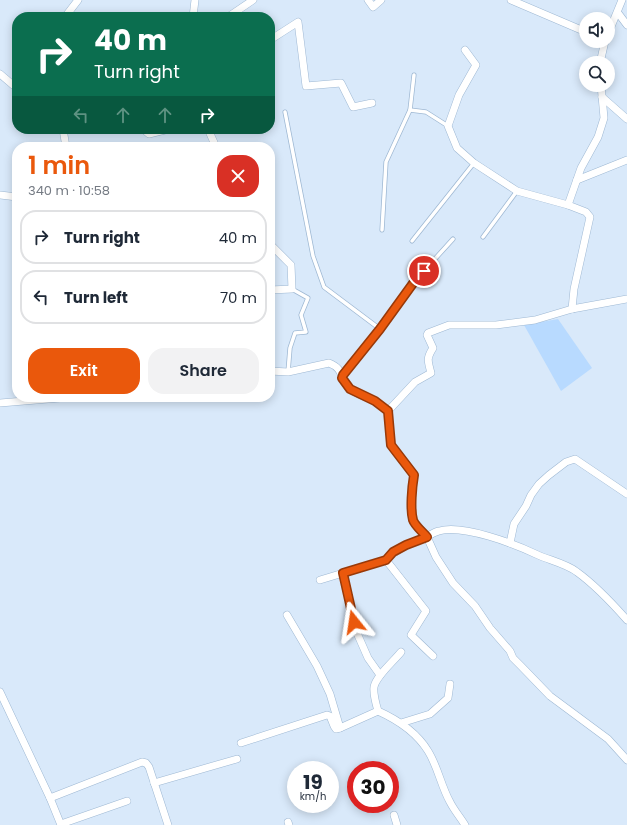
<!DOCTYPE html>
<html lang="en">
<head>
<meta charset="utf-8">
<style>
  :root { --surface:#fff; --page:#f2f2f3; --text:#1f2937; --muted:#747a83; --line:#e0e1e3; --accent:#ea580c }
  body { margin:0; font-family:Poppins,sans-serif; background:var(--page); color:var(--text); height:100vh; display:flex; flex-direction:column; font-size:15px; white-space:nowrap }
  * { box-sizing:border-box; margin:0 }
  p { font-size:13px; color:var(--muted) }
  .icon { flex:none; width:22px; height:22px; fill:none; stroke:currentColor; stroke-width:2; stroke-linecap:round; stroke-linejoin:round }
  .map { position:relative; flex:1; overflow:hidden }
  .drawer { position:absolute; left:12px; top:142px; width:263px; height:260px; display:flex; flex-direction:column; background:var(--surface); border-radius:16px; box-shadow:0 2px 10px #0003 }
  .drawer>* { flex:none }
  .guide { position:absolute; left:12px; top:12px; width:263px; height:122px; border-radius:16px; box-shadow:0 2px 10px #0003; background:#0b6e4f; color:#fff; overflow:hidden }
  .fabs { position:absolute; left:579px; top:12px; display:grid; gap:8px }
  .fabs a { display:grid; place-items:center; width:36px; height:36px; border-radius:50%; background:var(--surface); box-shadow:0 2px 10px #0003; font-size:20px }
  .speed { position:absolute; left:287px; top:761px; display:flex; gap:8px; font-size:20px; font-weight:700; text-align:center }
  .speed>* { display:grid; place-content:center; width:52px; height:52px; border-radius:50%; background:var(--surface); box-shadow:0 2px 10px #0003; line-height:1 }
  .speed small { font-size:10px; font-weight:400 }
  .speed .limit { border:6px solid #d22; background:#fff; color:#111 }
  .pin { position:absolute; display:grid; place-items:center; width:34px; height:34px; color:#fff; margin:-17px; border:2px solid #fff; border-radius:50%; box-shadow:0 1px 4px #0007 }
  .me { position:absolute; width:44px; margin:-22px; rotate:345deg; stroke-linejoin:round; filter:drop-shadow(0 0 3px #0008) }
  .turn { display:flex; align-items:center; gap:14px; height:84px; padding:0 16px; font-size:18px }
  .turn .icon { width:52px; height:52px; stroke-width:2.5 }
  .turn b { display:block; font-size:28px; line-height:34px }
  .lanes { display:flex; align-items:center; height:38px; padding:0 16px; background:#0003; justify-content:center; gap:20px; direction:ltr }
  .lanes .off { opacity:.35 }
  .round { display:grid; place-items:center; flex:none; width:42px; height:42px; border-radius:16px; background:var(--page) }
  .head { display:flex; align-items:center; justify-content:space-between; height:68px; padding:0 16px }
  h1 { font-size:24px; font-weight:600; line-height:30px; color:var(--accent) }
  .action { display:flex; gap:8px; margin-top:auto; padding:8px 16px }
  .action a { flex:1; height:46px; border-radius:16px; background:var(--accent); color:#fff; font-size:16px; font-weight:600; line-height:46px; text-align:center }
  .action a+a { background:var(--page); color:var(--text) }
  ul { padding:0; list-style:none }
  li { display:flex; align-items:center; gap:12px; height:54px; margin:0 8px 6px; padding:0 8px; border:2px solid var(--line); border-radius:16px }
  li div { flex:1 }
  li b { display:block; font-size:15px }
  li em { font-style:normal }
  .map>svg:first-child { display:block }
</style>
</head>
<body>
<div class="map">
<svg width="627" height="825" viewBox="0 0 627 825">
  <rect width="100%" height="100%" fill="#d9e9fa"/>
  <polygon fill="#b8daff" points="558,319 592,368 561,391 524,325"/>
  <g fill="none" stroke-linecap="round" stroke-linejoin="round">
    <g stroke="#9eb8d3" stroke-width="5">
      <g id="service">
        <polyline points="410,110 426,112 448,126"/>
        <polyline points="285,112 313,256 324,287 380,329"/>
        <polyline points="382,230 386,162 410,110 414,75"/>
        <polyline points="483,237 517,191"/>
        <polyline points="412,241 474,163"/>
        <polyline points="288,372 290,348 295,333 306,332 301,315 308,298 292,289"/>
        <polyline points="343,375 380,329 414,282 453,239"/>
      </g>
    </g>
    <g stroke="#9eb8d3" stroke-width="8">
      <g id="minor">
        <polyline points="368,0 373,7 381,0"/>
        <polyline points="511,0 586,32"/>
        <polyline points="618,13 627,25"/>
        <polyline points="65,17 78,0"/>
        <polyline points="193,17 195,0"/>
        <polyline points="228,17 253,0"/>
        <polyline points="608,34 622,0"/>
        <polyline points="270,40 298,22 306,86 341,83 353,107 372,103"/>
        <polyline points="465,50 476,65 459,95 448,126 457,148 474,163 517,191 568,205"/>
        <polyline points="600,63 605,41"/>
        <polyline points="0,74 13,85 17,80"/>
        <polyline points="602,97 627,119"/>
        <polyline points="63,129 66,147"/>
        <polyline points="143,129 149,134 169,129"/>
        <polyline points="208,129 216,147"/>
        <polyline points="577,180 627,160"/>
        <polyline points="0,195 17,197"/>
        <polyline points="270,244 291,265 292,289 270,290"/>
        <path d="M627,299L572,309L535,320L496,325H449L428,333L427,335L433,348C426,359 428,361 431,373L415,382L388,411L391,445L414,475L412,487L411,509L414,521L427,537L436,557L453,583L475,606L490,628L510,651L513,658L521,666L550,696L608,739L627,760"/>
        <polyline points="572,309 574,289 590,217 586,212 568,205 581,168 598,137 604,118 601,85"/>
        <path d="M270,371L288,372L329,363C345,369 339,379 350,389C357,395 368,397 375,402C380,404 384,408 388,411"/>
        <polyline points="0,403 72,397"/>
        <polyline points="510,543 514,524 526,506 531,495 539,484 549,475 566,462 575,459 627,494"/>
        <polyline points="386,560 426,611 411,635 433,656"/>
        <polyline points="343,573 357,633 368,658 380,675"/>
        <path d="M320,580L386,560C397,549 408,544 422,539C428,537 433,532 439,531C463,524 515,544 538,555C549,560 567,564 577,572C595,585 612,603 627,620"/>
        <polyline points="287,615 317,666 330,694 340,728"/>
        <path d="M401,652C394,661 376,676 374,687C373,694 376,704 378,711C398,720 417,733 428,751C438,767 441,786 450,802C454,810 460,817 465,825"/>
        <polyline points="0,692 50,798 61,825"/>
        <polyline points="401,723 430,714 448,698 450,684"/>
        <polyline points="241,743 327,715 330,716 334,726 336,729 340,728 378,711"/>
        <polyline points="154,783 237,759"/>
        <polyline points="50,798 142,762 146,763 149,767 168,825"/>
        <polyline points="394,815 397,825"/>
        <polyline points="288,822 289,825"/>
        <polyline points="61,824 127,801"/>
      </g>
    </g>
    <use href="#service" stroke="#fff" stroke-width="3.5"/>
    <use href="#minor" stroke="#fff" stroke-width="7"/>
  </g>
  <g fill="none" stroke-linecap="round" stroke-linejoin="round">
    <g stroke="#983908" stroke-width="10">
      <path id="route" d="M354,622L343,573L386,560L393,552L406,545L427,537C423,532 415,526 413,520C410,509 412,487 414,475L391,445L388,411L375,401L350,389L342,378L343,375L380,329L414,282L424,271"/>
    </g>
    <use href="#route" stroke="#ea580c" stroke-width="7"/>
  </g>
</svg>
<div class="fabs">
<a><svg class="icon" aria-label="sound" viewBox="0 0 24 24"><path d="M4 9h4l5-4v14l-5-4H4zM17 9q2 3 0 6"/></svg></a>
<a><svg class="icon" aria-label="search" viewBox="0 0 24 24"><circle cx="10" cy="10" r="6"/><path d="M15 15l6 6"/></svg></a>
</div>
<div class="speed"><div>19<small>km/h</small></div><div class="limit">30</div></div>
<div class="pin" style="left:424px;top:271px;background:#d93025"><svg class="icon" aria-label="arrive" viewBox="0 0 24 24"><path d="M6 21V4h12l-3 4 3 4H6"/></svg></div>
<svg class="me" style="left:354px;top:622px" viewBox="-20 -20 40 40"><path d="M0-17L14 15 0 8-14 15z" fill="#ea580c" stroke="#fff" stroke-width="4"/></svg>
<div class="guide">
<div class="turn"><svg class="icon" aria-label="right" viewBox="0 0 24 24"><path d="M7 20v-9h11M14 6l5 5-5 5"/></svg><div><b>40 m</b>Turn right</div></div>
<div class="lanes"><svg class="icon off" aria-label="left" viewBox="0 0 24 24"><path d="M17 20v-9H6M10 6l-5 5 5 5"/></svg><svg class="icon off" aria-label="ahead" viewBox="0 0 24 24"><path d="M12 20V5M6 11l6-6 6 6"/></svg><svg class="icon off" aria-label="ahead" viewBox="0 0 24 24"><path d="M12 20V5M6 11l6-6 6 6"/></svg><svg class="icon" aria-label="right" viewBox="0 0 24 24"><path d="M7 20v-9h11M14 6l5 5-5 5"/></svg></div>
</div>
<section class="drawer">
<div class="head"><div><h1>1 min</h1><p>340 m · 10:58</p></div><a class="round" style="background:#d93025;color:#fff"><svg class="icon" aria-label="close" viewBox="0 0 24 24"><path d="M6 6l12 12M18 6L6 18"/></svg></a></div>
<ul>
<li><svg class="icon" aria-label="right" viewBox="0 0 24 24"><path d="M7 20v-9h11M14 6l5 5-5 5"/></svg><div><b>Turn right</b></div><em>40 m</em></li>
<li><svg class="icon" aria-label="left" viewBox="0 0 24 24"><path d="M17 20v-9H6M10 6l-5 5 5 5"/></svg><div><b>Turn left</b></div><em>70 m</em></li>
</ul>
<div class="action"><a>Exit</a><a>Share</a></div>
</section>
</div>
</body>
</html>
